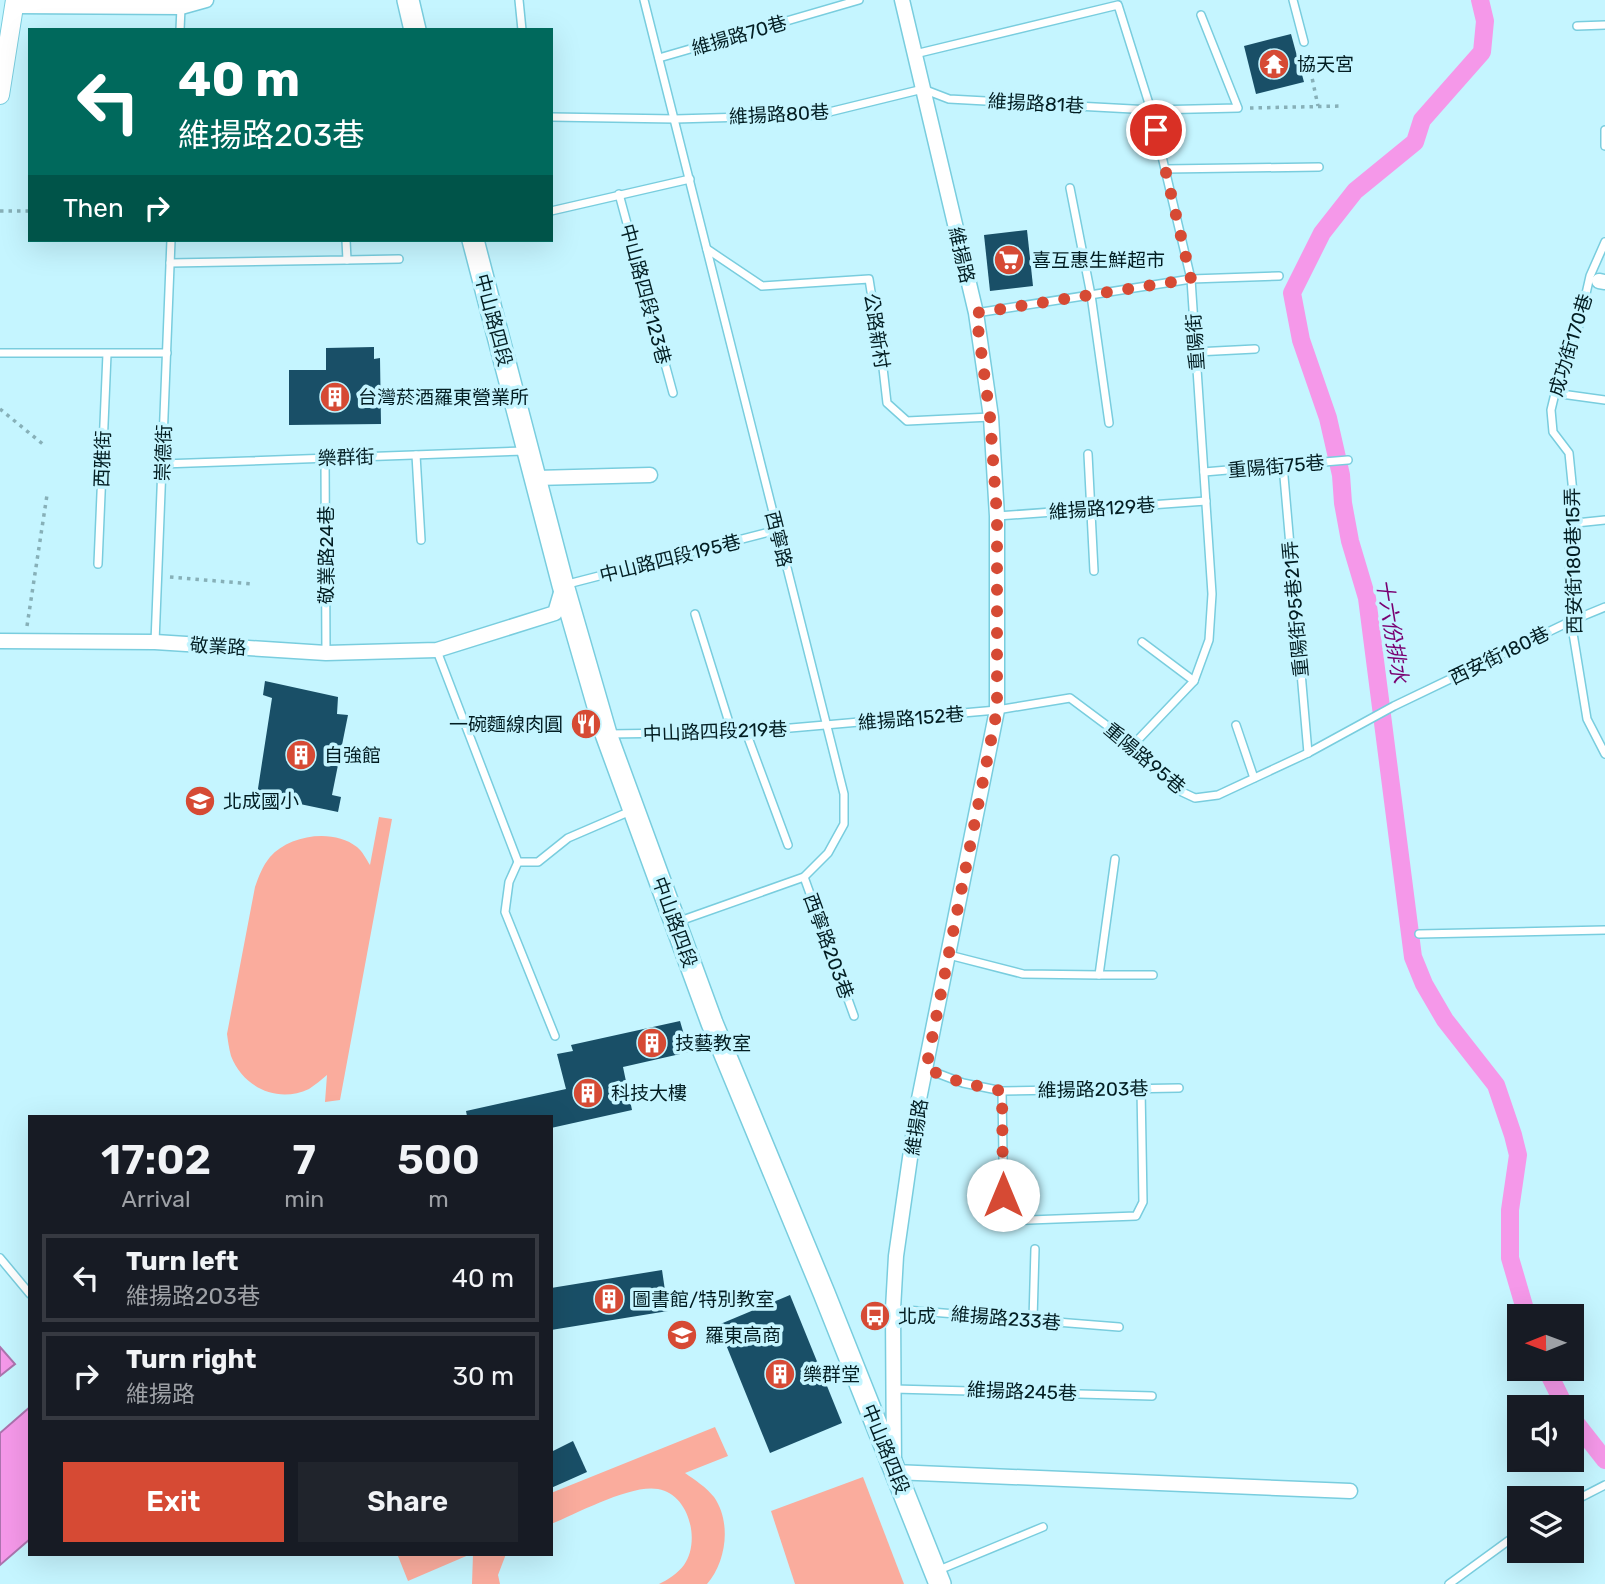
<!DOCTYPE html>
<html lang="en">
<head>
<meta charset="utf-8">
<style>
  :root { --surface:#171b24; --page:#20242c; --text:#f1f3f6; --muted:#9ea1a6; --line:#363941; --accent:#d64a34 }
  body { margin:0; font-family:Rubik,"Noto Sans TC",sans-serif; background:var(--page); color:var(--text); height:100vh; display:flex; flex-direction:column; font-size:26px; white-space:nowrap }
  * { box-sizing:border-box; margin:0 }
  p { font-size:23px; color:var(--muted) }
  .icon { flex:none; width:38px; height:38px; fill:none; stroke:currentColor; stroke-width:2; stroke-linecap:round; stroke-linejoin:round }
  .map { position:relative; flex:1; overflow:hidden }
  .details { position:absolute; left:28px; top:1115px; width:525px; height:441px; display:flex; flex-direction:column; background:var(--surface); border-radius:0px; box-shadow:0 7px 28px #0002 }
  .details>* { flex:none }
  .banner { position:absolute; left:28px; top:28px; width:525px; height:214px; border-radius:0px; box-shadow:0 7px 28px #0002; background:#00695c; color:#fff; overflow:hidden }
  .needle { width:46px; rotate:269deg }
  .fabs { position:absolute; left:1507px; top:1304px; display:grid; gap:14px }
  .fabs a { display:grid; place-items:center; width:77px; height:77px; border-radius:0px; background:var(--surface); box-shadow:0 7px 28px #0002; font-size:35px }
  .pin { position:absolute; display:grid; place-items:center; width:60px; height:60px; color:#fff; margin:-30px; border:4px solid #fff; border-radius:50%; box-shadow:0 2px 7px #0007 }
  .me { position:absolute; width:77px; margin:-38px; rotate:0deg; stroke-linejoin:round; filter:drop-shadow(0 0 5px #0008) }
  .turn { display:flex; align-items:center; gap:24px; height:147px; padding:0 35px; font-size:32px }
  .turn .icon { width:91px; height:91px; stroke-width:2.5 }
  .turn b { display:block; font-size:49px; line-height:60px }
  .then { display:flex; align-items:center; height:66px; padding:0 35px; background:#0003; gap:14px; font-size:26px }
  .eta { display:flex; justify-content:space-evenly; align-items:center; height:119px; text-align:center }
  .eta b { font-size:42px; font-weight:600; line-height:49px }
  .action { display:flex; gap:14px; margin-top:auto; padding:14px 35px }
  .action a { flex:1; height:80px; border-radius:0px; background:var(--accent); color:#fff; font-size:28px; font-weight:600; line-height:80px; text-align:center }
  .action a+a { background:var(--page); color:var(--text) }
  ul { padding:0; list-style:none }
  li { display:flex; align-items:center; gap:21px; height:88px; margin:0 14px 10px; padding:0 21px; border:4px solid var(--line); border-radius:0px }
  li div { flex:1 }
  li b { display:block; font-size:26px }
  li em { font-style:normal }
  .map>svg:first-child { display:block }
</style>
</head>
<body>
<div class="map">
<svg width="1605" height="1584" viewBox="0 0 1605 1584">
  <rect width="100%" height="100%" fill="#c5f5ff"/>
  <g fill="#faac9d">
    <path d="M379,817L392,819L340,1100L325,1102L327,1075C321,1080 315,1085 309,1089C277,1104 243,1087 231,1056C229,1049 228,1041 227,1034L255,887C259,876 262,867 270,857C289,835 333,828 357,847C363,852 366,859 370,865Z"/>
    <path d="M715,1427L728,1456L685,1473C695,1480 706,1487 714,1497C732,1523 726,1562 707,1584H659C668,1580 678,1573 684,1565C701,1541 689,1494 658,1489C631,1484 578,1513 551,1524V1493Z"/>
    <polygon points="863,1477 904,1584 795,1584 771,1511"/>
    <polygon points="402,1554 471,1554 408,1581 398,1556"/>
    <polygon points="473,1554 506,1554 498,1575 500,1584 472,1584"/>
  </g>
  <g fill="#f598e9" stroke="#ac73ae" stroke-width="2">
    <polygon points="0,1347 15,1364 0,1376"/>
    <polygon points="30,1407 30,1539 0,1565 0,1433"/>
  </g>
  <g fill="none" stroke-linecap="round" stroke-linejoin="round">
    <g stroke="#f598e9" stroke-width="18">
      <polyline points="1480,0 1485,21 1482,52 1422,120 1415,142 1355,191 1322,233 1292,293 1301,340 1328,418 1341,475 1343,503 1350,541 1367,598 1413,957 1424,984 1445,1020 1496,1085 1513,1135 1518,1155 1510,1210 1510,1258 1527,1316"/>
      <polyline points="1546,1368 1565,1407"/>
      <polyline points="1572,1418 1605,1460"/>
    </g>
  </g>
  <g fill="#194f67">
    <polygon points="1291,34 1304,82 1256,94 1244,46"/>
    <polygon points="1027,230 1033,286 990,291 984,235"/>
    <polygon points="374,347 374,359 380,358 381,424 289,425 289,370 326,370 326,348"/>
    <polygon points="265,681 338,697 337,714 348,715 332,795 341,797 338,812 257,795 272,698 263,695"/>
    <polygon points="680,1021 689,1052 623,1067 632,1110 551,1128 551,1116 467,1116 466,1111 566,1089 557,1054 573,1051 571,1045"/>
    <polygon points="662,1270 668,1311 551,1330 551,1288"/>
    <polygon points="790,1295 842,1423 770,1453 718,1325"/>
    <polygon points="573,1441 587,1472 551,1488 551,1452"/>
  </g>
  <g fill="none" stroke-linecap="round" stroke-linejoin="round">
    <g stroke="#79cdde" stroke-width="10">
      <g id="service">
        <polyline points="519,0 522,30"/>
        <polyline points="644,0 844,794 844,824 828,853 804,877 677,922"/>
        <polyline points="1293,0 1304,42"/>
        <polyline points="1577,26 1605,25"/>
        <polyline points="180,30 181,7"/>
        <polyline points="915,54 1118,5 1151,110 1191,279 1212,594 1209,640 1194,681 1133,745"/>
        <polyline points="659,58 859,0"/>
        <polyline points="551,117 675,119 817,115 923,89 949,99 1151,110 1238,108 1201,15"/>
        <polyline points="1605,130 1605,146"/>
        <polyline points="1165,169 1319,167"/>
        <polyline points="1070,188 1091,295 1109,423"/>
        <polyline points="619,194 673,393"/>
        <polyline points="551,211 690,179"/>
        <polyline points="1605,242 1590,276 1578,329 1565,352 1551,410 1553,432 1569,453 1576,523 1569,566 1571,621 1587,719 1605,754"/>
        <polyline points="707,249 762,286 869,279 883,368 887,403 907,421 991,417"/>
        <polyline points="347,260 399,259"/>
        <polyline points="170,263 347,260 346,240"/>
        <polyline points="976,313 1191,279 1279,276"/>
        <polyline points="1196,352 1255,349"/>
        <polyline points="0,353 167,353"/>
        <polyline points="1554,393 1605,400"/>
        <polyline points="1088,454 1094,571"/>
        <polyline points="416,455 421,540"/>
        <polyline points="325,458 326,653"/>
        <polyline points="162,464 525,451"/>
        <polyline points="1283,465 1308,753"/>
        <polyline points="1204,472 1348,460"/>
        <polyline points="997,516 1206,501"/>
        <polyline points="1576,523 1605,520"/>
        <polyline points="98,564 107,354"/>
        <polyline points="564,585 777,530"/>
        <polyline points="695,614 732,732"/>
        <polyline points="155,642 171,240"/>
        <polyline points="1142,642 1194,681"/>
        <polyline points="437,651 518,862"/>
        <polyline points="1236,725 1254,778"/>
        <polyline points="746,732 788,845"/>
        <polyline points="609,734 746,732 997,710 1070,698 1133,745 1180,791 1195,798 1218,795 1308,753 1394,706 1571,621 1605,607"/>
        <polyline points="518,862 509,882 505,912 555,1036"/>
        <polyline points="518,862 538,862 568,838 633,810"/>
        <polyline points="804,877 854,1016"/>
        <polyline points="1419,934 1605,930"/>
        <polyline points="949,955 1023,974 1099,975 1115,859"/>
        <polyline points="1099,975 1153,975"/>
        <polyline points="926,1069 963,1083 1002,1091 1179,1088"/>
        <polyline points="1002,1091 1004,1221 1136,1216 1143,1202 1141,1089"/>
        <polyline points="0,1258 30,1294"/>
        <polyline points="893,1309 1119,1327"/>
        <polyline points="1033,1320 1035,1249"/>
        <polyline points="894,1389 1152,1396"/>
        <polyline points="1572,1502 1605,1485"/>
        <polyline points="939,1570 1043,1527"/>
        <polyline points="1449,1584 1519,1533"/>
      </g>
    </g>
    <g stroke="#79cdde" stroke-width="17">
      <g id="minor">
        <polyline points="902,0 976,313 991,417 997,516 997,710 917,1109 896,1256 893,1309 894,1472 1350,1491"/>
        <polyline points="14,6 181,7 206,0"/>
        <polyline points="1599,281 1605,282"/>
        <polyline points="536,478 650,475"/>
        <polyline points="0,641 155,642 326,653 437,650 555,613 563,586"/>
      </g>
    </g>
    <g stroke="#79cdde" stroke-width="20">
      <polyline id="tertiary" points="0,95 15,0"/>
    </g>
    <g stroke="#79cdde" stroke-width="24">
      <g id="primary">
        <polyline points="408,0 415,30"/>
        <polyline points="473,240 563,585 606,734 712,1023 824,1293 940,1584"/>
      </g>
    </g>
    <g stroke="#87b0b8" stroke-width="3.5" stroke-dasharray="3.5 5" stroke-linecap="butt">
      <polyline points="1307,54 1318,106"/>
      <polyline points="1250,108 1342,106"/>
      <polyline points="0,211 30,211"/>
      <polyline points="0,409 44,445"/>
      <polyline points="170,577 252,584"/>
      <polyline points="27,626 47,495"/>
    </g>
    <use href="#service" stroke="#fff" stroke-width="7"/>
    <use href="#minor" stroke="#fff" stroke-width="14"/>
    <use href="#tertiary" stroke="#fff" stroke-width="18"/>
    <use href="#primary" stroke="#fff" stroke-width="21"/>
  </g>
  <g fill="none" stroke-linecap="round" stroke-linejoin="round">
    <polyline stroke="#d64a34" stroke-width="12" stroke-dasharray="0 21.6" points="1003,1195 1002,1091 963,1083 926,1069 997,710 997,516 990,417 976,313 1191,279 1156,130"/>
  </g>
  <defs>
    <g id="temple-disc" transform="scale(1.575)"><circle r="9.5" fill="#d64a34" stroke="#c5f5ff"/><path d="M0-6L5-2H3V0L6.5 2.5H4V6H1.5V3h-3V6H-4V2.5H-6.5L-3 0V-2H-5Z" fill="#fff"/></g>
    <g id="supermarket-disc" transform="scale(1.575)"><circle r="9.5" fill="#d64a34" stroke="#c5f5ff"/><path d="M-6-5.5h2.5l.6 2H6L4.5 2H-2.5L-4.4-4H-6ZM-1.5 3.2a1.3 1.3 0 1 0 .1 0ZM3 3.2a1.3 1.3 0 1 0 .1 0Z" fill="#fff"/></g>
    <g id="building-disc" transform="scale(1.575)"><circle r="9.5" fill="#d64a34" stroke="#c5f5ff"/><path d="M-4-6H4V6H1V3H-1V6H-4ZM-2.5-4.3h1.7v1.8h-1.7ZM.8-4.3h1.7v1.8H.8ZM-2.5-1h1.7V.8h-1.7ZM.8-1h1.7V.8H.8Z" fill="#fff"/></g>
    <g id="restaurant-disc" transform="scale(1.575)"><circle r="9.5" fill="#d64a34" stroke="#c5f5ff"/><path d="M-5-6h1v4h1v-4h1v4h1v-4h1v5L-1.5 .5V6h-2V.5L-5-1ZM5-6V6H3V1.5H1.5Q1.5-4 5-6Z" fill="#fff"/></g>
    <g id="school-disc" transform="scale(1.575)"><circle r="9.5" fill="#d64a34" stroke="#c5f5ff"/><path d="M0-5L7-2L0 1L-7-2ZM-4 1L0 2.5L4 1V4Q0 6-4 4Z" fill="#fff"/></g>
    <g id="bus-disc" transform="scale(1.575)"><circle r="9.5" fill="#d64a34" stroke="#c5f5ff"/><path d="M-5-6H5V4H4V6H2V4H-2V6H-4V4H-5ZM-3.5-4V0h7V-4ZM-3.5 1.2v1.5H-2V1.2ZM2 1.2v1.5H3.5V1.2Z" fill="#fff"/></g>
  </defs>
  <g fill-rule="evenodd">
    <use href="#temple-disc" x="1274" y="64"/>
    <use href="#supermarket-disc" x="1009" y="260"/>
    <use href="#building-disc" x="335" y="397"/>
    <use href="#restaurant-disc" x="586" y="724"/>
    <use href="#building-disc" x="301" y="755"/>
    <use href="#school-disc" x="200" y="801"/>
    <use href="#building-disc" x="652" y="1043"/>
    <use href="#building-disc" x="588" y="1093"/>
    <use href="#building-disc" x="609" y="1299"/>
    <use href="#bus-disc" x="875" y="1316"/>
    <use href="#school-disc" x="682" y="1335"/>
    <use href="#building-disc" x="780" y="1374"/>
  </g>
  <g text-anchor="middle" stroke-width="7" stroke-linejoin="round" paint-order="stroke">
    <g font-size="19" fill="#031e23" stroke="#c5f5ff">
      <text transform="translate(739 35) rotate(-16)" y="7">維揚路70巷</text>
      <text transform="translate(1036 103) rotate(3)" y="7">維揚路81巷</text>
      <text transform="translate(779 114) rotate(-3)" y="7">維揚路80巷</text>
      <text transform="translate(962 255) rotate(77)" y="7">維揚路</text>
      <text transform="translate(646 294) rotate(75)" y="7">中山路四段123巷</text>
      <text transform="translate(494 320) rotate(75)" y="7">中山路四段</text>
      <text transform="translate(877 331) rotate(81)" y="7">公路新村</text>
      <text transform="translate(1195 342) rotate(-94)" y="7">重陽街</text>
      <text transform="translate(1570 345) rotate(-73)" y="7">成功街170巷</text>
      <text transform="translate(163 453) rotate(-88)" y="7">崇德街</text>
      <text transform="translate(346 457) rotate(-2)" y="7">樂群街</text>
      <text transform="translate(102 459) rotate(-88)" y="7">西雅街</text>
      <text transform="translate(1276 466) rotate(-5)" y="7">重陽街75巷</text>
      <text transform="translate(1102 508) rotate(-4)" y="7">維揚路129巷</text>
      <text transform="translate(779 539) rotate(76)" y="7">西寧路</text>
      <text transform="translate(326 555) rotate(-90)" y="7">敬業路24巷</text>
      <text transform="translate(670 558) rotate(-14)" y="7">中山路四段195巷</text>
      <text transform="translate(1573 561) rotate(-91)" y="7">西安街180巷15弄</text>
      <text transform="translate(1295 609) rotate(-95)" y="7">重陽街95巷21弄</text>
      <text transform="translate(218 646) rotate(3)" y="7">敬業路</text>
      <text transform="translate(1499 655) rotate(-26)" y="7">西安街180巷</text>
      <text transform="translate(911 718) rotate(-5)" y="7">維揚路152巷</text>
      <text transform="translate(715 731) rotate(-2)" y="7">中山路四段219巷</text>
      <text transform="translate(1145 758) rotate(40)" y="7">重陽路95巷</text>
      <text transform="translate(675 922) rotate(70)" y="7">中山路四段</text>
      <text transform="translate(829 946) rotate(70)" y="7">西寧路203巷</text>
      <text transform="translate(1093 1089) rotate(-1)" y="7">維揚路203巷</text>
      <text transform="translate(916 1127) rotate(-81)" y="7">維揚路</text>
      <text transform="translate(1006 1318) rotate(5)" y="7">維揚路233巷</text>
      <text transform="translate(1022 1391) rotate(2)" y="7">維揚路245巷</text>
      <text transform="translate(886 1449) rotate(68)" y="7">中山路四段</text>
    </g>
    <g font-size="19" fill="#031e23" stroke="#c5f5ff" text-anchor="start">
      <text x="1297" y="71">協天宮</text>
      <text x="1032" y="267">喜互惠生鮮超市</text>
      <text x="358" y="404">台灣菸酒羅東營業所</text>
      <text x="563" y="731" text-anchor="end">一碗麵線肉圓</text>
      <text x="324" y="762">自強館</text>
      <text x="223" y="808">北成國小</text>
      <text x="675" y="1050">技藝教室</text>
      <text x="611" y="1100">科技大樓</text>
      <text x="632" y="1306">圖書館/特別教室</text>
      <text x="898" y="1323">北成</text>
      <text x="705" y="1342">羅東高商</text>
      <text x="803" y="1381">樂群堂</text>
    </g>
    <g font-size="21" font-style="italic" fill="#790071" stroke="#c5f5ff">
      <text transform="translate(1392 631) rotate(81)" y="7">十六份排水</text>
    </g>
  </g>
</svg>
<div class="fabs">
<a><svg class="needle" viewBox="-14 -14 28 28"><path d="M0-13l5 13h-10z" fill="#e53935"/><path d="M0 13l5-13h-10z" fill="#9ea1a6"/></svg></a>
<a><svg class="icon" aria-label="sound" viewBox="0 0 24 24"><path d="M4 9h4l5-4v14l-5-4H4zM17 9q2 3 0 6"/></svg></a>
<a><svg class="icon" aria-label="layers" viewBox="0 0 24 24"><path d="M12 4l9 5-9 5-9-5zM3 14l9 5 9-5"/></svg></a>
</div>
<div class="pin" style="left:1156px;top:130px;background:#d93025"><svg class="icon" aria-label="arrive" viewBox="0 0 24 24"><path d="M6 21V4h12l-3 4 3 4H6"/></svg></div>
<svg class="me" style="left:1003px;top:1195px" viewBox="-20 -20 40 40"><circle r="19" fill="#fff"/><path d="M0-13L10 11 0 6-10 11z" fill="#d64a34"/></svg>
<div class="banner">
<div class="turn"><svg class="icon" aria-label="left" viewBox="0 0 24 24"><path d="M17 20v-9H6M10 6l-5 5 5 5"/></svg><div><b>40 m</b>維揚路203巷</div></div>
<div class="then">Then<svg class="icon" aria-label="right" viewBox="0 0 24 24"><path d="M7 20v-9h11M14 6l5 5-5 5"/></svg></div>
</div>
<section class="details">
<div class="eta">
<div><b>17:02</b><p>Arrival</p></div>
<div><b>7</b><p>min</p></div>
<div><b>500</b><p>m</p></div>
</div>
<ul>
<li><svg class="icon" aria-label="left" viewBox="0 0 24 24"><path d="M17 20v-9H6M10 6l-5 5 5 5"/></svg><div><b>Turn left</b><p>維揚路203巷</p></div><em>40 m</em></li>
<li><svg class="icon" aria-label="right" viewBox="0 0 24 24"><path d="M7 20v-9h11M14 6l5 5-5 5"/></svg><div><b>Turn right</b><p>維揚路</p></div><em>30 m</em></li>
</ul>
<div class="action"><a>Exit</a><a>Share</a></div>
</section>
</div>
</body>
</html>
